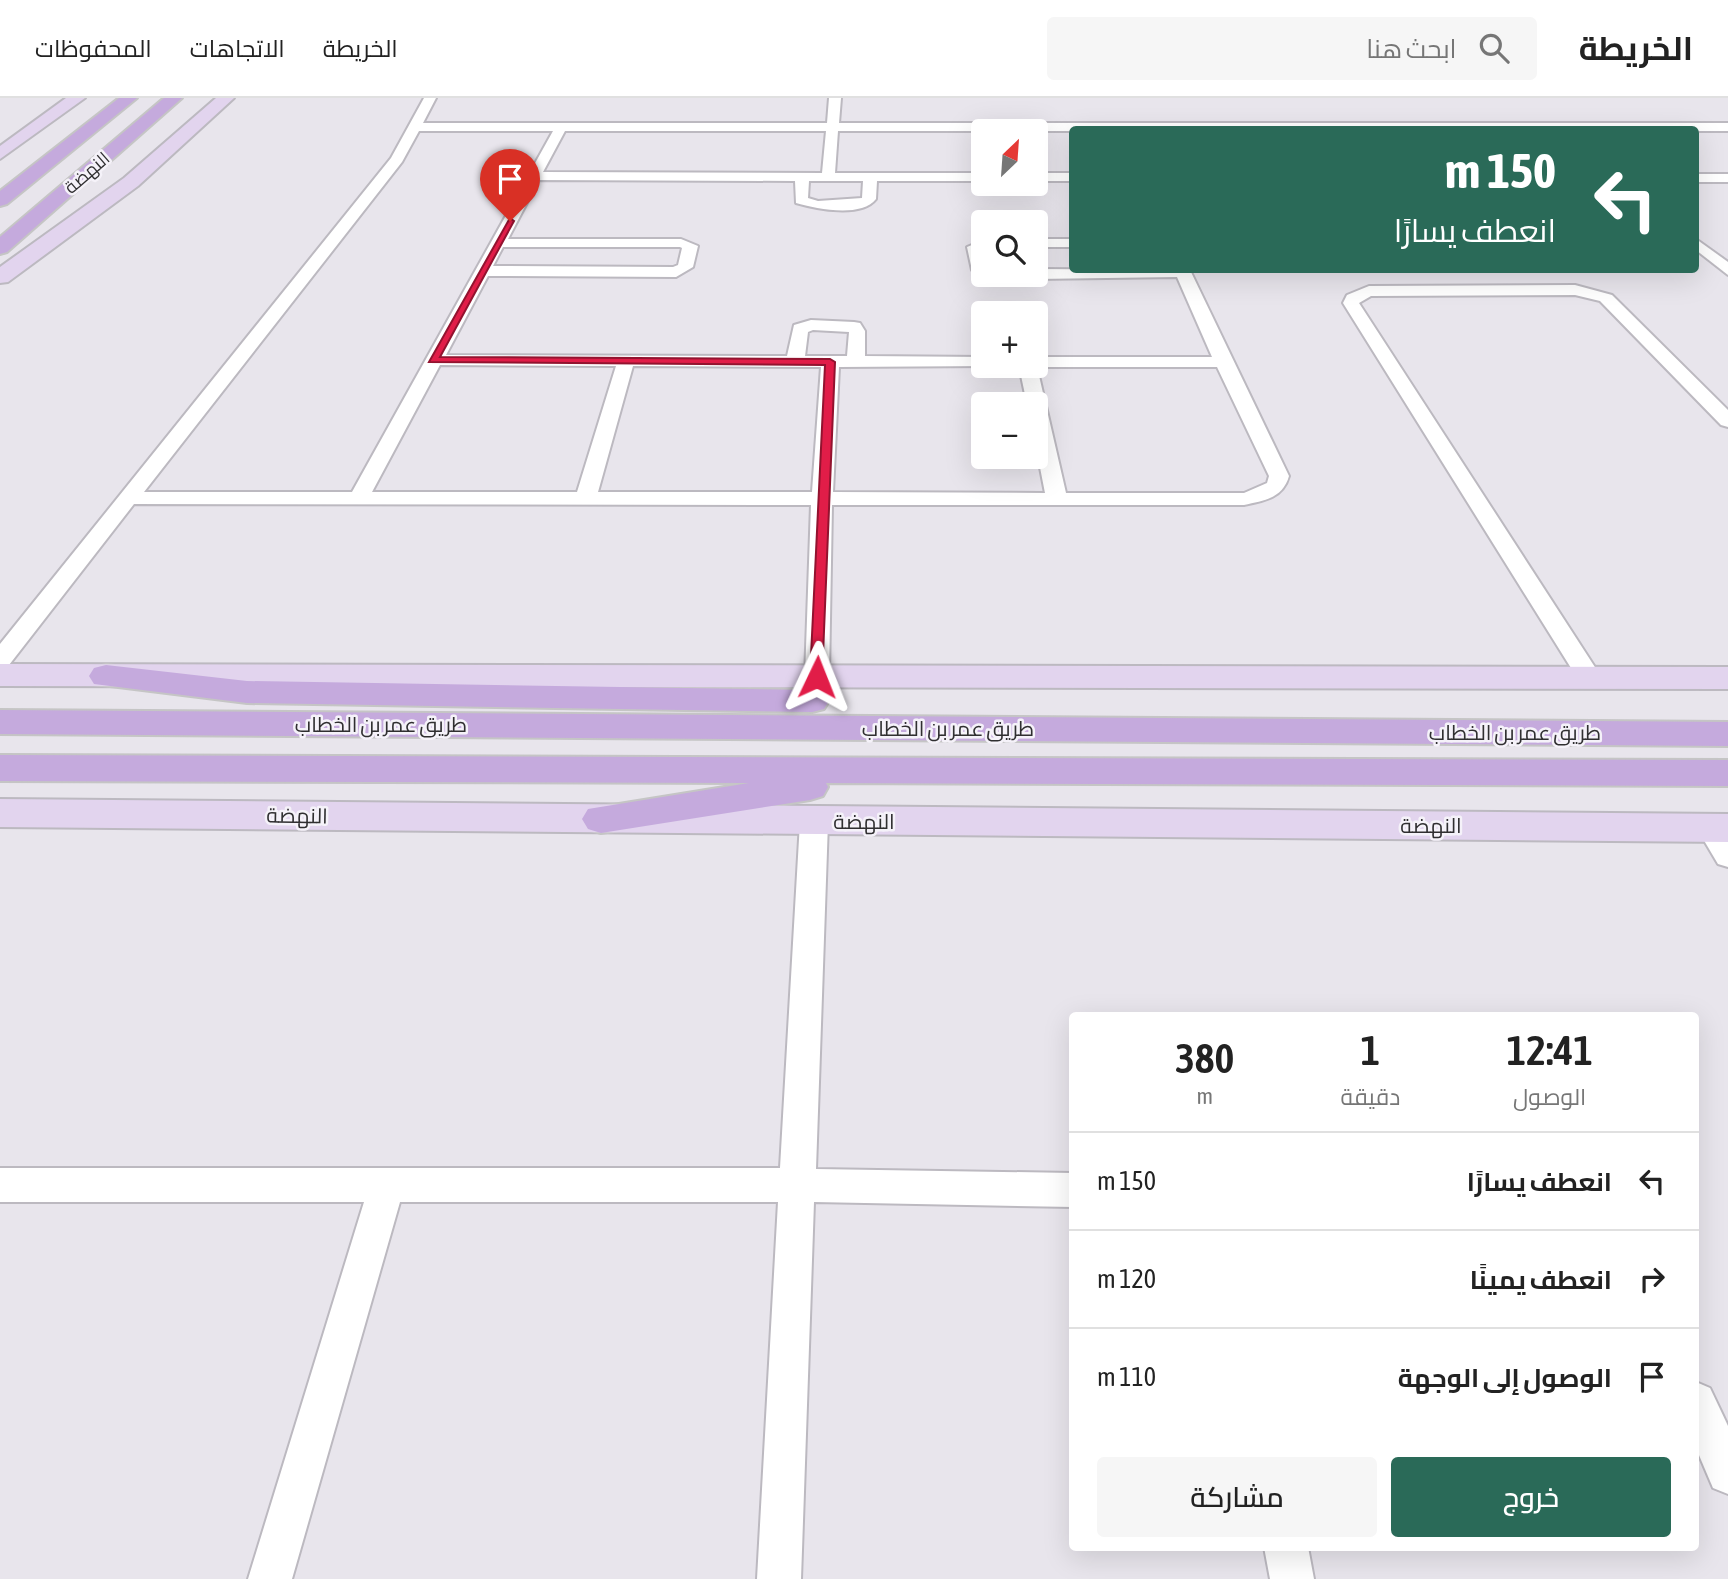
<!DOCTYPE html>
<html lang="ar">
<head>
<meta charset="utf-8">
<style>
  :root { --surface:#fff; --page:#f6f6f6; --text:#222; --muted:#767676; --line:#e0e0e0; --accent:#2a6a58 }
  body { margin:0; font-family:"Asap Condensed",Cairo,sans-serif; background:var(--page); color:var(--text); direction:rtl; height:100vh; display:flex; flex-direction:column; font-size:26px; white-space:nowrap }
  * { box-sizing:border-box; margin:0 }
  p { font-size:23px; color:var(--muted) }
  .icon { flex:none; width:38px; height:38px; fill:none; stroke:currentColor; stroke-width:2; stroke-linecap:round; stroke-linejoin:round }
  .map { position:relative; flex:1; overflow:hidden; direction:ltr }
  .side { position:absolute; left:1069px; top:914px; width:630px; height:539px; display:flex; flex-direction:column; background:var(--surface); border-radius:7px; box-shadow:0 7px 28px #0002; direction:rtl }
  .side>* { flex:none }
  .banner { position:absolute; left:1069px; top:28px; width:630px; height:147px; border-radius:7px; box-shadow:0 7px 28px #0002; direction:rtl; background:#2a6a58; color:#fff; overflow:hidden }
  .needle { width:46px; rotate:25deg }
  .buttons { position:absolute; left:971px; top:21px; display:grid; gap:14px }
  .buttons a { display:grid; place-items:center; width:77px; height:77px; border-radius:7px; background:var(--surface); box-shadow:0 7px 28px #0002; font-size:35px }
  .pin { position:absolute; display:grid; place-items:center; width:60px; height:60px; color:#fff; margin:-72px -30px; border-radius:50% 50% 50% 0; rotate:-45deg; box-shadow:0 0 7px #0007 }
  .pin .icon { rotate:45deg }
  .me { position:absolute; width:77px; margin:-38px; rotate:2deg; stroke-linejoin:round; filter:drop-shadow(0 0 5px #0008) }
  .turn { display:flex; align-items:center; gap:24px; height:147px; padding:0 28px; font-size:32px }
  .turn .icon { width:91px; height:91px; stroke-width:2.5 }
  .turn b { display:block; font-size:49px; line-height:60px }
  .eta { display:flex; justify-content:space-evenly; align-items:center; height:119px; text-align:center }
  .eta b { font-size:42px; font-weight:600; line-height:49px }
  .button { display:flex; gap:14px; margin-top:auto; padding:14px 28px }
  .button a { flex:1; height:80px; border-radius:7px; background:var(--accent); color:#fff; font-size:28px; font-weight:600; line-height:80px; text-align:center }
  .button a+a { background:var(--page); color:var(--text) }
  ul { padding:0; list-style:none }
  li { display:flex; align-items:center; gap:21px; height:98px; padding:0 28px; border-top:2px solid var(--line) }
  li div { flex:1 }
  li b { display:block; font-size:26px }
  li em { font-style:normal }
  header { display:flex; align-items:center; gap:42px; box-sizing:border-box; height:98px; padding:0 35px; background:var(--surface); border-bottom:2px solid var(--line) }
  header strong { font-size:33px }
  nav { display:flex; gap:38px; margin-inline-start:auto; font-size:24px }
  .search { width:490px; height:63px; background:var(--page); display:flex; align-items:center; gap:18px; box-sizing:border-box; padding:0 24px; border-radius:7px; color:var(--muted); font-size:26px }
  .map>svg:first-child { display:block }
</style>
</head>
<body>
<header>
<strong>الخريطة</strong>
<div class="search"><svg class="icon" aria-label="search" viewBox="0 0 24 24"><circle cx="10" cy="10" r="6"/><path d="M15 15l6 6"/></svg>ابحث هنا</div>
<nav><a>الخريطة</a><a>الاتجاهات</a><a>المحفوظات</a></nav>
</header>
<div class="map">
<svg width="1728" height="1481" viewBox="0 0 1728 1481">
  <rect width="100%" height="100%" fill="#e8e5ec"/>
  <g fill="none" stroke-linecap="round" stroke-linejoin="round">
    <g stroke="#bcb9c0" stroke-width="4">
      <g id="street">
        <path d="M424,0H436L423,25H827L829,0H841L839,25H1728V33H838L835,75H984V83H877L876,101C861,120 817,111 796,105L795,83L539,82L508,141H681L698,148L693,169L676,179L488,178L446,257L787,258L794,227L811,222L854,224L860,225L865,233V258L984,259V268H990L839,269L833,394L1045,395L1036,349V306H1027L1019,268H1036V259H1212L1177,179L1036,181L1029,177H1036V171L1190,172L1289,378C1283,400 1264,403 1244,407H832L829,579L826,585H808L805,579L811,407L134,406L9,567L0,570V546L391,60ZM419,33H553L352,394H144L402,64ZM565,33H826L822,75L543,74ZM809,83H863L862,100L818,103L808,100ZM503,149H680L682,150L678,167L673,169L493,168ZM813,232L849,234L847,258H805L808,234ZM440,267L616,268L577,394H372ZM633,268L821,269L812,394H598ZM1037,269H1217L1269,378L1267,385L1244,395H1066Z"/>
        <rect x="1036" y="75" width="37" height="8"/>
        <rect x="1696" y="76" width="32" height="8"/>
        <rect x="1036" y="141" width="37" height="8"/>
        <polygon points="1696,141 1728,164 1728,177 1696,152"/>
        <polygon points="984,142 984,177 990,177 984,179 972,172 967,149"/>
        <polygon points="1575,187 1612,197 1728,312 1728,329 1721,327 1600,203 1575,197 1371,198 1359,205 1602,580 1599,586 1581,586 1343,205 1347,197 1369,188"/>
        <polygon points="814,714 824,717 828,724 816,1071 1073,1075 1073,1109 814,1104 801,1481 757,1481 778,1104 400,1104 292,1481 248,1481 364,1104 0,1104 0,1070 780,1070 800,724 804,717"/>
        <polygon points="1710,719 1720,722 1728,735 1728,769 1718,766 1696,729 1700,722"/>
        <polygon points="1696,1284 1710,1290 1728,1328 1728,1396 1713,1390 1696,1350"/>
        <polygon points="1264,1449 1308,1449 1314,1481 1270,1481"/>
      </g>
    </g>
    <g stroke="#bcb9c0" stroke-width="4">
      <g id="secondary">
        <polygon points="66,0 85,0 0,61 0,48"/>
        <polygon points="216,0 234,0 138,88 8,184 0,185 0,169 124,80"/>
        <polygon points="0,566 1728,569 1728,591 0,588"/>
        <polygon points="0,701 1728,716 1728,744 0,729"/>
      </g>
    </g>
    <g stroke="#c5c5c5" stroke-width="4">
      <g id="primary">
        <polygon points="119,0 137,0 7,106 0,108 0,93"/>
        <polygon points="164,0 182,0 7,154 0,156 0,139"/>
        <polygon points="106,567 247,583 812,592 824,595 829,603 824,611 812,614 247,605 94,586 89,578 94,570"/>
        <polygon points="0,612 1728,624 1728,648 0,636"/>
        <polygon points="0,657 1728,662 1728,688 826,685 828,689 823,698 810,702 601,735 588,731 582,721 588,711 749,685 0,683"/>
      </g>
    </g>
    <use href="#street" fill="#fff" fill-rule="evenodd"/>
    <use href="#secondary" fill="#e2d4ee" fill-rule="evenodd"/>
    <use href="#primary" fill="#c5aadd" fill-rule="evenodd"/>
  </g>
  <polygon fill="#e11d48" stroke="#92132f" stroke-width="2" points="510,120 514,123 440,259 830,261 835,264 822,582 817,583 810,579 825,267 429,264"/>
  <g text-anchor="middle" stroke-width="5" stroke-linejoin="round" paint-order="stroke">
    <g font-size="18" fill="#302f31" stroke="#f5f2f9">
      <text transform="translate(87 75) rotate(-41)" y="6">النهضة</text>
    </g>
    <g font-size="21" fill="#302f31" stroke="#f5f2f9">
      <text x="381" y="634">طريق عمر بن الخطاب</text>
      <text x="948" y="638">طريق عمر بن الخطاب</text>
      <text x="1515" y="642">طريق عمر بن الخطاب</text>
      <text transform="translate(297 718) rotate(1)" y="7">النهضة</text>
      <text x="864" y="731">النهضة</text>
      <text x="1431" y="735">النهضة</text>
    </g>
  </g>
</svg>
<div class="buttons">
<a><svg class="needle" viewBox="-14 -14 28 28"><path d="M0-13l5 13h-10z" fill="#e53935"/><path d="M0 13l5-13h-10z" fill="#767676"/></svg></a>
<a><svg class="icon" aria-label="search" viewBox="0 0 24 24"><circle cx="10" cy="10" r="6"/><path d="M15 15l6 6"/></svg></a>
<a>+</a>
<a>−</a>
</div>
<div class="pin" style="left:510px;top:123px;background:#d93025"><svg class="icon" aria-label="arrive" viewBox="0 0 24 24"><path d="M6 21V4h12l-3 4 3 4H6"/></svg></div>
<svg class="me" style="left:817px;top:579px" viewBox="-20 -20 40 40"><path d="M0-17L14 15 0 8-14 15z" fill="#e11d48" stroke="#fff" stroke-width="4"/></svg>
<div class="banner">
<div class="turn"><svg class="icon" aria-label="left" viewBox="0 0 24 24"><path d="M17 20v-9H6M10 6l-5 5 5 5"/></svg><div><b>150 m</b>انعطف يسارًا</div></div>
</div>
<section class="side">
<div class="eta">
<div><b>12:41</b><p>الوصول</p></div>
<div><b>1</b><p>دقيقة</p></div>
<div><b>380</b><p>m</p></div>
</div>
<ul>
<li><svg class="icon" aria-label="left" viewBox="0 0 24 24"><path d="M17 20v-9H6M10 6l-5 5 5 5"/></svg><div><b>انعطف يسارًا</b></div><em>150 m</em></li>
<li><svg class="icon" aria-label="right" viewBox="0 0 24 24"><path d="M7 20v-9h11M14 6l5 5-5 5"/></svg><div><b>انعطف يمينًا</b></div><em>120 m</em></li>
<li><svg class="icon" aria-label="arrive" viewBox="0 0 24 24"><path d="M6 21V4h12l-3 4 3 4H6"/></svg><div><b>الوصول إلى الوجهة</b></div><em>110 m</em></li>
</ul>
<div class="button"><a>خروج</a><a>مشاركة</a></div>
</section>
</div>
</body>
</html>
